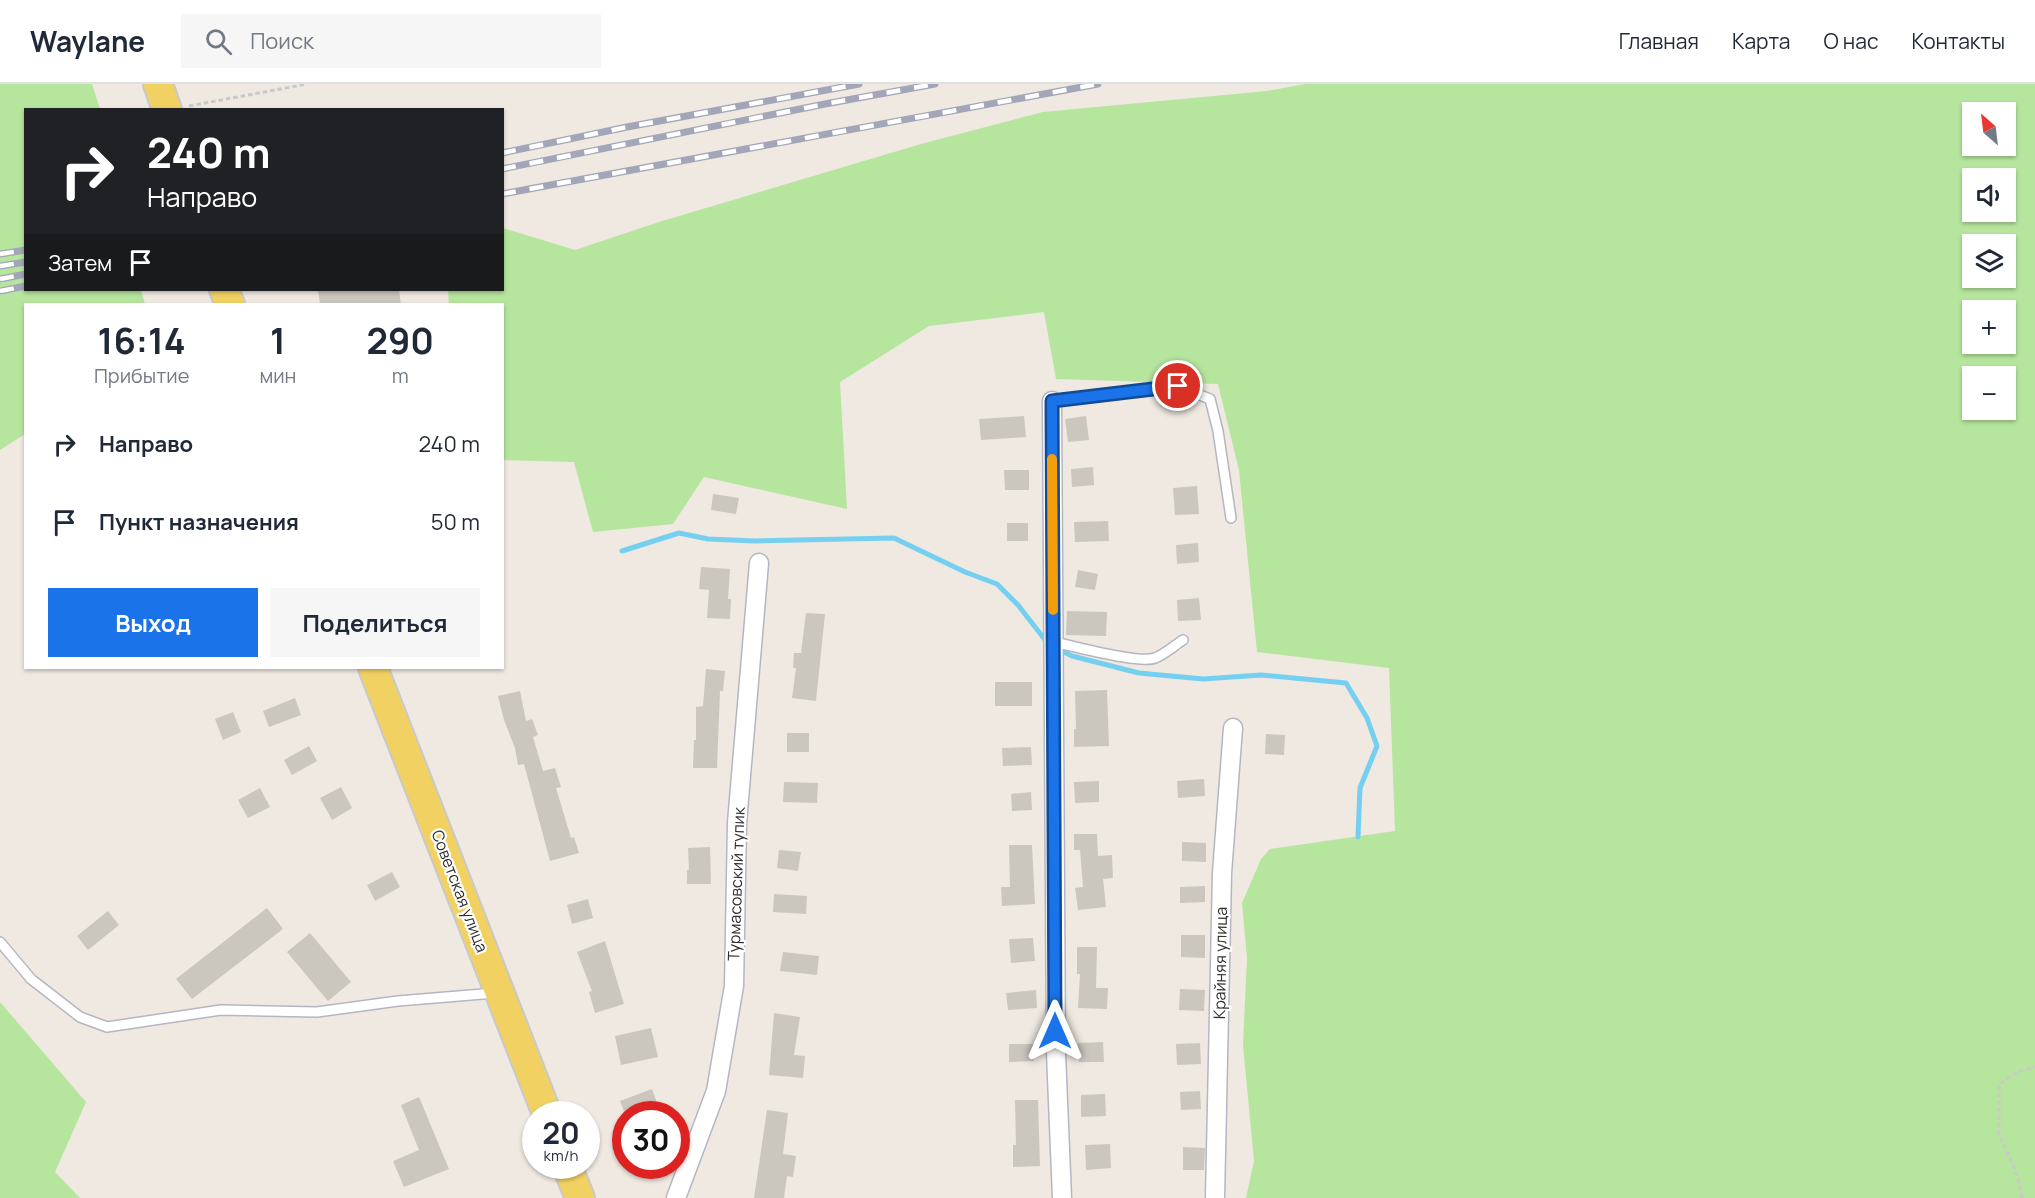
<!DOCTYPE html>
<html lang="ru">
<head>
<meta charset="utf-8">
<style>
  :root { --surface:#fff; --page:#f6f6f7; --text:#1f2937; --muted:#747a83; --line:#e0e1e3; --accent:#1a73e8 }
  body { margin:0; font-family:Manrope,sans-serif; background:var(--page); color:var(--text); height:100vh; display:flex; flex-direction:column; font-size:22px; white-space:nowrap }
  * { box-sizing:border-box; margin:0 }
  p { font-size:20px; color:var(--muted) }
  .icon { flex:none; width:33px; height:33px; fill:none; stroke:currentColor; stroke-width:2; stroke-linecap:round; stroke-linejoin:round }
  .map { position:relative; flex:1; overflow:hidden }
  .drawer { position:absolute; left:24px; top:219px; width:480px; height:366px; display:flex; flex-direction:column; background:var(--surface); border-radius:0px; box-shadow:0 2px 4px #0004 }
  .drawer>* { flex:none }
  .guide { position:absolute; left:24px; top:24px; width:480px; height:183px; border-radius:0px; box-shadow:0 2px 4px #0004; background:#202124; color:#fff; overflow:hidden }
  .needle { width:39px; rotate:332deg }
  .fabs { position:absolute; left:1962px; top:18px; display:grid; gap:12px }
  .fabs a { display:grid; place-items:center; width:54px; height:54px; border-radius:0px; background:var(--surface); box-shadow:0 2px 4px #0004; font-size:30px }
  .speed { position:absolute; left:522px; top:1017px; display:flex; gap:12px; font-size:30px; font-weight:700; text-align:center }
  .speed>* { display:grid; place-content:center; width:78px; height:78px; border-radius:50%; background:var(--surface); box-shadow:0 2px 4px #0004; line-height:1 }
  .speed small { font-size:15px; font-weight:400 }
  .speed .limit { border:9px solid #d22; background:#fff; color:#111 }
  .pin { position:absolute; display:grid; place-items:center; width:51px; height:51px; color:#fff; margin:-26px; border:3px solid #fff; border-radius:50%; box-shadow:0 2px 6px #0007 }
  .me { position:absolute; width:66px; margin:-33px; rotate:0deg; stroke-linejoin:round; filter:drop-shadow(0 0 4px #0008) }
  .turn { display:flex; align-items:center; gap:21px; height:126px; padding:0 24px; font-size:27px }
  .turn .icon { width:78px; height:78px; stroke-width:2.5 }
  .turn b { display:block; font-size:42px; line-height:51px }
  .then { display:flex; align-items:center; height:57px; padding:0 24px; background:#0003; gap:12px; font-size:22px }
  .eta { display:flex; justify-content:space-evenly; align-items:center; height:102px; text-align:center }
  .eta b { font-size:36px; font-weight:700; line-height:42px }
  .primary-button { display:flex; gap:12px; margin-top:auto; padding:12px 24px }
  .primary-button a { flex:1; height:69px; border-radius:0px; background:var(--accent); color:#fff; font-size:24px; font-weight:700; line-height:69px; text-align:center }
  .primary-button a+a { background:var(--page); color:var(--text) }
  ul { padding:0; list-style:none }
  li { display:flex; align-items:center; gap:18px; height:78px; padding:0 24px }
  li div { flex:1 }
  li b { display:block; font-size:22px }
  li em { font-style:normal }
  header { display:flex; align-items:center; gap:36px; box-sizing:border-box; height:84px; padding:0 30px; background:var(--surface); border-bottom:2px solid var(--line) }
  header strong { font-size:28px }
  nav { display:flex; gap:33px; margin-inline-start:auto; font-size:21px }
  .search { width:420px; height:54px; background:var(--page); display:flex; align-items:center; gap:15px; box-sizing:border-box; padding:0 21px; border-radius:0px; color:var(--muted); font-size:22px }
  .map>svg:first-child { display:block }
</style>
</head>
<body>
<header>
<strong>Waylane</strong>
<div class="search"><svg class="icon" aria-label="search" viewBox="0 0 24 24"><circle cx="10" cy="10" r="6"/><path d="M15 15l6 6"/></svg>Поиск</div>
<nav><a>Главная</a><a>Карта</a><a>О нас</a><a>Контакты</a></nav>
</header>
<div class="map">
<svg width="2035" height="1114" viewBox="0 0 2035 1114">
  <rect width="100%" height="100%" fill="#efe9e1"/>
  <g fill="#b6e59e" fill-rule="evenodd">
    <polygon points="0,0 92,0 100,25 26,26 26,206 141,206 145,220 26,220 25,350 0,366"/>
    <path d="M1305,0H2035V1114H1246L1254,1077L1243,961L1247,874L1242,819L1261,775L1270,765L1395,747L1389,584L1257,568L1239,386L1218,300L1056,295L1044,228L929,242L840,298L847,425L704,393L673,440L593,448L574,378L503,376L502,220H449L448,206H502L503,144L575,166L659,138L921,60L1043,28L1267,7ZM1972,28H2006V62H1972ZM1972,94H2006V128H1972ZM1972,160H2006V194H1972ZM1972,226H2006V260H1972ZM1972,292H2006V326H1972Z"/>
    <polygon points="0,918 86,1018 55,1088 80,1114 0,1114"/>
  </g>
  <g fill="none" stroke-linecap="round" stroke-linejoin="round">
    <g stroke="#75cff0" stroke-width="5">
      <polyline points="622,467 679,449 708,455 755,457 894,454 965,488 997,500 1018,521 1049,561"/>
      <polyline points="1058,565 1072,572 1139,589 1203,595 1261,591 1346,599 1367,634 1377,662 1360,704 1358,753"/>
    </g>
  </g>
  <g fill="#cbc7bf">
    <polygon points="318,206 399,206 401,220 320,220"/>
    <polygon points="1024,332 1026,353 981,356 979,335"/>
    <polygon points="1086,332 1089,356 1068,358 1065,335"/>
    <polygon points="1093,383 1094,401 1072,403 1071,385"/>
    <polygon points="1004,386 1029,386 1029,406 1005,406"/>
    <polygon points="1197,402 1199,430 1175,431 1173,404"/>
    <polygon points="713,410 739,414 736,430 711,426"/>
    <polygon points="1108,437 1109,457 1075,458 1074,438"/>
    <rect x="1007" y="439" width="21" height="18"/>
    <polygon points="1198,459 1199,478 1177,480 1176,461"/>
    <polygon points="701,483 730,485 728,515 731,515 730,535 707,534 709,506 699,505"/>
    <polygon points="1078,486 1098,490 1095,506 1075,503"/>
    <polygon points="1199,514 1201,536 1178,537 1177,516"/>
    <polygon points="1067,527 1107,528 1106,552 1066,551"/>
    <polygon points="806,529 825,530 816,617 792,614 796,584 793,584 794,569 801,569"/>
    <polygon points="706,585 725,587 723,607 720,607 717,684 693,684 694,656 696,656 696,623 703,622"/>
    <rect x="995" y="598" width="37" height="24"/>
    <polygon points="1107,606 1109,662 1074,663 1074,645 1076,645 1075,607"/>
    <polygon points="520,607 526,637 532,635 538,651 533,653 543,687 555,684 561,703 556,704 571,754 574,753 579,769 550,777 524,680 518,681 515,664 504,636 498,612"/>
    <polygon points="295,614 301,631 269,643 263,627"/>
    <polygon points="233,628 241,648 223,656 215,635"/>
    <rect x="787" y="649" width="22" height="19"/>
    <polygon points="1266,650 1285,651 1284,671 1265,670"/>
    <polygon points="309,662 317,677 292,691 284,676"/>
    <polygon points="1031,663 1032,681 1003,682 1002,664"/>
    <polygon points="1204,695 1205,712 1178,714 1177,697"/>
    <polygon points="1099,697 1099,718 1075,719 1074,698"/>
    <polygon points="784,698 818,699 817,719 783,718"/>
    <polygon points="341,703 352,724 332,736 320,714"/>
    <polygon points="260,704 270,723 248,734 238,716"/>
    <polygon points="1031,708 1032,726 1012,727 1011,710"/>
    <polygon points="1074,750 1097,750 1098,772 1112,771 1113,794 1103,795 1106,823 1078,826 1075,804 1083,803 1080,766 1074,766"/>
    <polygon points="1182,758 1206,759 1206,778 1182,777"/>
    <polygon points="1009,761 1032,761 1035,820 1002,822 1001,803 1010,803"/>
    <polygon points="710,763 711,800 687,800 687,786 689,786 688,764"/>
    <polygon points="779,766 801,768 798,787 777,784"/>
    <polygon points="392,788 400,803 375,817 367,801"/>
    <polygon points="1205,802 1205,818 1180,819 1180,803"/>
    <polygon points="774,810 807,812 806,830 773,828"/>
    <polygon points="588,815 593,834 572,840 567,821"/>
    <polygon points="267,824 283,845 192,915 176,895"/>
    <polygon points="108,827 119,841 88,866 77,852"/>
    <polygon points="310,849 351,898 328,917 287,868"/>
    <polygon points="1181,851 1205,851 1205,874 1181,873"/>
    <polygon points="1033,854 1035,877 1011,879 1009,855"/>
    <polygon points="605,857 624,920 595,929 589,908 592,907 577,868"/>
    <polygon points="1077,863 1097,863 1096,904 1108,904 1107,925 1078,924 1080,890 1077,890"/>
    <polygon points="783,868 819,872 817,891 780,887"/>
    <polygon points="1180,905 1205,906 1204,927 1179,926"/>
    <polygon points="1036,906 1037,924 1008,926 1006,909"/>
    <polygon points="774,929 800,933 794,971 805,972 803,994 769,991"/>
    <polygon points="651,944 658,973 621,981 615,952"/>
    <polygon points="1103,958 1104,978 1079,978 1078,959"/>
    <polygon points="1200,959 1201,980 1177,981 1176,960"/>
    <polygon points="1009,960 1034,960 1034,977 1009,978"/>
    <polygon points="652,1005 661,1030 625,1030 620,1017"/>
    <polygon points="1200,1007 1201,1025 1181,1026 1180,1008"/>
    <polygon points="1105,1010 1106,1032 1081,1033 1081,1011"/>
    <polygon points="419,1013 449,1085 404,1103 393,1077 419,1066 401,1021"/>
    <polygon points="1015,1016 1038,1016 1040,1082 1013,1083 1013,1061 1016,1061"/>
    <polygon points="767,1026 788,1029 783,1070 796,1072 793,1093 787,1092 784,1114 754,1114"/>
    <polygon points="1110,1060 1111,1084 1086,1086 1085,1061"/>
    <polygon points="1183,1063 1205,1064 1204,1086 1183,1086"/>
  </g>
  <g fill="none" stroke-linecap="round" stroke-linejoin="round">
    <g stroke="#b4b7c1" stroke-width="12">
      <g id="service">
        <polyline points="1052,317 1177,302 1210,315 1218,347 1231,434"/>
        <path d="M1053,558C1075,562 1138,580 1155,574C1165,570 1175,561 1183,556"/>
        <polyline points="0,858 31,895 80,933 107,943 221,926 317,928 398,917 495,909"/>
      </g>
    </g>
    <g stroke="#b4b7c1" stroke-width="21">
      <g id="minor">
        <polyline points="1052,317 1056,969 1062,1114"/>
        <polyline points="676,1114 716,1007 734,902 737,739 759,479"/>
        <polyline points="1215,1114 1222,789 1233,644"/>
      </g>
    </g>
    <g stroke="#c9c9c9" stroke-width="32">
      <g id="primary">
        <polyline points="158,0 167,26"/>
        <polyline points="224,206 230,220"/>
        <polyline points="373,584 547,1030"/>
        <polyline points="567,1082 580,1114"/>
      </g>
    </g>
    <g stroke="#c9c9c9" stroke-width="3" stroke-dasharray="4.5 3" stroke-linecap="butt">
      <polyline points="189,22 307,0"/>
      <polyline points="2022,1114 2017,1090 1999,1050 1999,1000 2019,987 2035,983"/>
    </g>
    <use href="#service" stroke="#fff" stroke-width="9"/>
    <use href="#minor" stroke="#fff" stroke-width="18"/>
    <use href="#primary" stroke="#f2d163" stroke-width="28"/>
    <g stroke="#a3a6b8" stroke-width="7">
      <g id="rail">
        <polyline points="502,69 627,43 859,0"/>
        <polyline points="502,85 825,20 935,0"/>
        <polyline points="502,110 1098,0"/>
        <polyline points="0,170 26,166"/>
        <polyline points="0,182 26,178"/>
        <polyline points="0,195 26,190"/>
        <polyline points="0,207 26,202"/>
      </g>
    </g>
    <use href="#rail" stroke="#fff" stroke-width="4.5" stroke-dasharray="14" stroke-linecap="butt"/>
  </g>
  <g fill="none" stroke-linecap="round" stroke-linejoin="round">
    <g stroke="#114b97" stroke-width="15">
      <polyline id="route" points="1055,947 1052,317 1178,302"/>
    </g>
    <use href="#route" stroke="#1a73e8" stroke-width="10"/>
    <polyline stroke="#f59e0b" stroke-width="10" points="1052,375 1053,526"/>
  </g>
  <g text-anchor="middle" stroke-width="4.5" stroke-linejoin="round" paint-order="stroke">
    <g font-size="16" fill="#2e2e2e" stroke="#fff">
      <text transform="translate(736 800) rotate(-88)" y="6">Турмасовский тупик</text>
      <text transform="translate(460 807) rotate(69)" y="6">Советская улица</text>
      <text transform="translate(1220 879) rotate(-89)" y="6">Крайняя улица</text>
    </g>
  </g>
</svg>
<div class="fabs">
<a><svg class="needle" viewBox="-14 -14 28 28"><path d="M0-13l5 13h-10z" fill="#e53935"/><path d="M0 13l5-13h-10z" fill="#747a83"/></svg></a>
<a><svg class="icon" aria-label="sound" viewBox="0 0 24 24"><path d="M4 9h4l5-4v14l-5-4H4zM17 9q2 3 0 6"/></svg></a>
<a><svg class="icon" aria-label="layers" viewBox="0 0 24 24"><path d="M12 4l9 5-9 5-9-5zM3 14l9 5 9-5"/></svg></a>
<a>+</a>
<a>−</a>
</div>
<div class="speed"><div>20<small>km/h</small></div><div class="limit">30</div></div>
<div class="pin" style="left:1178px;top:302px;background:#d93025"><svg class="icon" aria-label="arrive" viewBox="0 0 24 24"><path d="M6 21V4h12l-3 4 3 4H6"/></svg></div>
<svg class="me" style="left:1055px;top:947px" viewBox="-20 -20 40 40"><path d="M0-17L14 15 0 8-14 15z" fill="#1a73e8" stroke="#fff" stroke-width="4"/></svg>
<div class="guide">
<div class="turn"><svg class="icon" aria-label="right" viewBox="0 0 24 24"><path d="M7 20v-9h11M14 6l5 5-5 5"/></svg><div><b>240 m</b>Направо</div></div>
<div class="then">Затем<svg class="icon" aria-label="arrive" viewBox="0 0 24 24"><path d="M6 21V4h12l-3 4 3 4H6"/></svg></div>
</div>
<section class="drawer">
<div class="eta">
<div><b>16:14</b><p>Прибытие</p></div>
<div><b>1</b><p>мин</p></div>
<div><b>290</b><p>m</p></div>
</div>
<ul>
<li><svg class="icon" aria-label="right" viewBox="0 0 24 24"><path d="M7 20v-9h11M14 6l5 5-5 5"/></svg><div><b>Направо</b></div><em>240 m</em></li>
<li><svg class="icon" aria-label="arrive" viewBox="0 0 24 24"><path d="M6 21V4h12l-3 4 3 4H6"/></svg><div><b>Пункт назначения</b></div><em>50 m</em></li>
</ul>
<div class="primary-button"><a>Выход</a><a>Поделиться</a></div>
</section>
</div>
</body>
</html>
